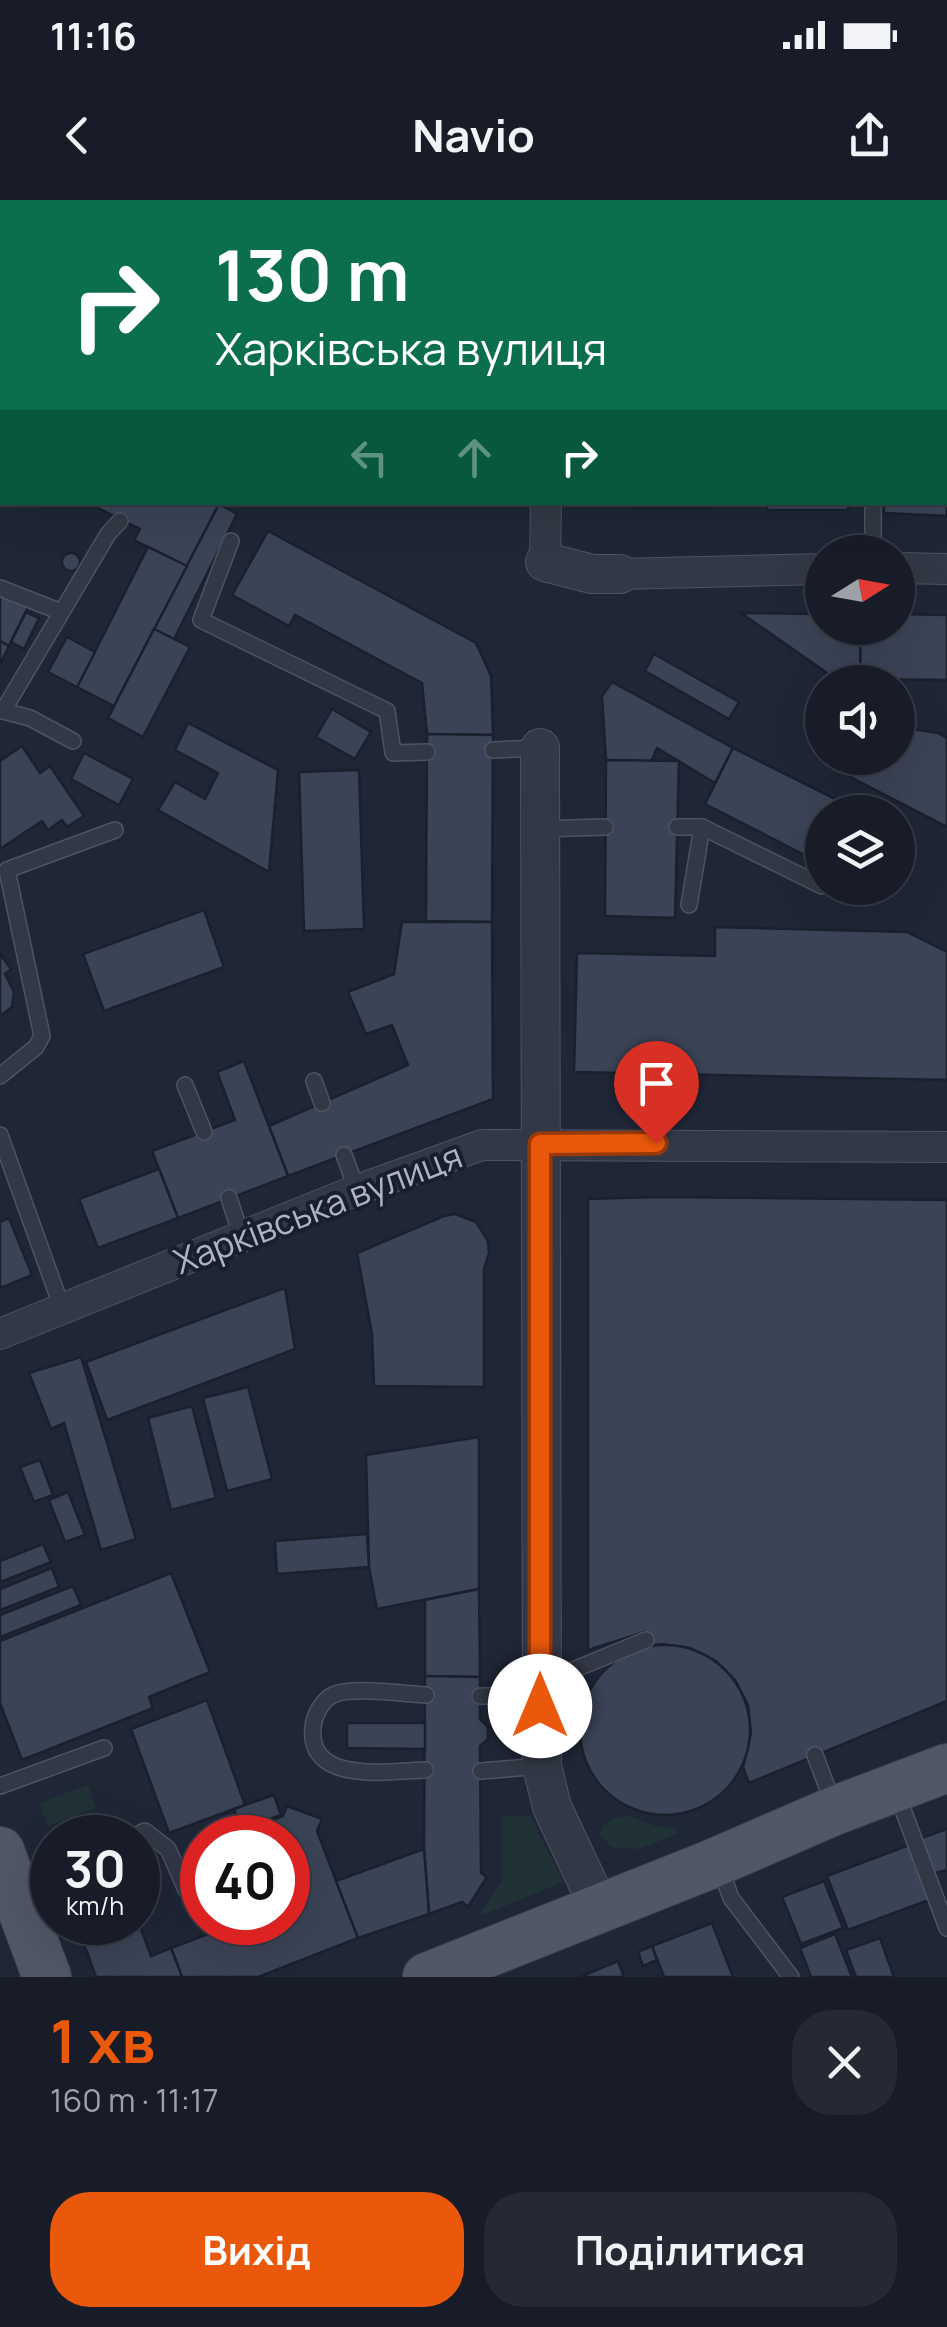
<!DOCTYPE html>
<html lang="uk">
<head>
<meta charset="utf-8">
<style>
  :root { --surface:#171c28; --page:#242934; --text:#f1f3f6; --muted:#9ea1a8; --line:#363a45; --accent:#ea580c }
  body { margin:0; font-family:Manrope,sans-serif; background:var(--page); color:var(--text); height:100vh; display:flex; flex-direction:column; font-size:38px; white-space:nowrap }
  * { box-sizing:border-box; margin:0 }
  p { font-size:32px; color:var(--muted) }
  .icon { flex:none; width:55px; height:55px; fill:none; stroke:currentColor; stroke-width:2; stroke-linecap:round; stroke-linejoin:round }
  .map { position:relative; height:1777px; overflow:hidden }
  .sheet { display:flex; flex-direction:column; background:var(--surface); flex:1 }
  .sheet>* { flex:none }
  .hud { position:absolute; left:0px; top:0px; width:948px; height:305px; box-shadow:0 10px 40px #0002,0 0 0 2px var(--line); background:#0b6e4f; color:#fff; overflow:hidden }
  .needle { width:65px; rotate:79deg }
  .fabs { position:absolute; left:805px; top:335px; display:grid; gap:20px }
  .fabs a { display:grid; place-items:center; width:110px; height:110px; border-radius:50%; background:var(--surface); box-shadow:0 10px 40px #0002,0 0 0 2px var(--line); font-size:50px }
  .speed { position:absolute; left:30px; top:1615px; display:flex; gap:20px; font-size:50px; font-weight:700; text-align:center }
  .speed>* { display:grid; place-content:center; width:130px; height:130px; border-radius:50%; background:var(--surface); box-shadow:0 10px 40px #0002,0 0 0 2px var(--line); line-height:1 }
  .speed small { font-size:25px; font-weight:400 }
  .speed .limit { border:15px solid #d22; background:#fff; color:#111 }
  .pin { position:absolute; display:grid; place-items:center; width:85px; height:85px; color:#fff; margin:-102px -42px; border-radius:50% 50% 50% 0; rotate:-45deg; box-shadow:0 0 10px #0007 }
  .pin .icon { rotate:45deg }
  .me { position:absolute; width:110px; margin:-55px; rotate:0deg; stroke-linejoin:round; filter:drop-shadow(0 0 8px #0008) }
  .turn { display:flex; align-items:center; gap:35px; height:210px; padding:0 50px; font-size:45px }
  .turn .icon { width:130px; height:130px; stroke-width:2.5 }
  .turn b { display:block; font-size:70px; line-height:85px }
  .lanes { display:flex; align-items:center; height:95px; padding:0 50px; background:#0003; justify-content:center; gap:50px; direction:ltr }
  .lanes .off { opacity:.35 }
  .round { display:grid; place-items:center; flex:none; width:105px; height:105px; border-radius:40px; background:var(--page) }
  .head { display:flex; align-items:center; justify-content:space-between; height:170px; padding:0 50px }
  h1 { font-size:60px; font-weight:700; line-height:75px; color:var(--accent) }
  .primary-button { display:flex; gap:20px; margin-top:auto; padding:20px 50px }
  .primary-button a { flex:1; height:115px; border-radius:40px; background:var(--accent); color:#fff; font-size:40px; font-weight:700; line-height:115px; text-align:center }
  .primary-button a+a { background:var(--page); color:var(--text) }
  .status { display:flex; justify-content:space-between; align-items:center; height:70px; padding:0 50px; background:var(--surface); direction:ltr }
  .status svg { height:28px; fill:currentColor }
  header { display:flex; justify-content:space-between; align-items:center; height:130px; padding:0 50px; background:var(--surface); font-size:45px; font-weight:700 }
  .map>svg:first-child { display:block }
</style>
</head>
<body>
<div class="status"><b>11:16</b><svg viewBox="0 0 49 12"><path d="M0 12V9h3v3zM5 12V6h3v6zM10 12V3h3v9zM15 12V0h3v12zM26 1h20v11H26zM47 4h2v5h-2z"/></svg></div>
<header><svg class="icon" aria-label="back" viewBox="0 0 24 24"><path d="M15 5l-7 7 7 7"/></svg>Navio<svg class="icon" aria-label="share" viewBox="0 0 24 24"><path d="M12 15V3M7 8l5-5 5 5M5 13v7h14v-7"/></svg></header>
<div class="map">
<svg width="947" height="1777" viewBox="0 0 947 1777">
  <rect width="100%" height="100%" fill="#1f2636"/>
  <g fill="#213237">
    <polygon points="88,1585 96,1608 48,1626 40,1603"/>
    <polygon points="502,1616 530,1616 563,1682 478,1717 502,1681"/>
    <path d="M628,1616L656,1626L676,1628L679,1633L639,1649L612,1647L600,1635C602,1621 616,1617 628,1616Z"/>
  </g>
  <g fill="#3b4457" stroke="#1a202d" stroke-width="2.5">
    <polygon points="0,0 259,0 257,2"/>
    <polygon points="426,0 497,0 499,2 431,2"/>
    <rect x="606" y="0" width="65" height="2"/>
    <rect x="759" y="0" width="58" height="2"/>
    <polygon points="852,0 894,0 894,2 851,2"/>
    <polygon points="0,189 2,190 2,261 0,260"/>
    <polygon points="945,225 947,316 884,313 884,302 945,302"/>
    <polygon points="86,302 217,302 219,304 187,366 134,340 140,329"/>
    <polygon points="622,302 716,302 715,308 627,308"/>
    <rect x="767" y="302" width="81" height="8"/>
    <polygon points="219,304 237,314 174,439 154,429"/>
    <polygon points="268,331 476,443 491,476 493,535 427,534 422,483 295,415 289,426 232,395"/>
    <polygon points="148,347 187,366 114,506 77,487"/>
    <circle cx="71" cy="362" r="9"/>
    <polygon points="0,393 28,407 9,446 0,441"/>
    <polygon points="26,412 39,418 24,449 11,442"/>
    <polygon points="741,413 822,414 822,428 861,428 860,482 840,482"/>
    <polygon points="898,414 947,415 947,480 860,479 861,428 898,428"/>
    <polygon points="154,429 190,447 143,537 108,518"/>
    <polygon points="67,437 95,452 77,487 48,472"/>
    <polygon points="0,441 9,446 0,465"/>
    <polygon points="654,454 739,502 729,519 645,471"/>
    <polygon points="612,482 733,548 715,583 657,548 651,562 606,560 602,496"/>
    <polygon points="332,509 371,532 355,559 316,537"/>
    <polygon points="188,523 278,570 269,672 158,610 175,582 205,599 218,573 175,550"/>
    <polygon points="898,527 938,533 947,538 947,627 835,569 841,558 898,558"/>
    <polygon points="427,534 493,535 492,722 426,721"/>
    <polygon points="22,546 40,573 50,566 84,616 67,627 62,620 48,630 42,621 0,649 0,561"/>
    <polygon points="733,548 861,612 822,612 822,664 705,604"/>
    <polygon points="84,553 133,579 119,605 71,579"/>
    <polygon points="606,560 679,561 675,718 605,716"/>
    <polygon points="359,570 364,729 304,731 299,572"/>
    <polygon points="204,710 224,767 104,811 83,754"/>
    <polygon points="402,722 492,722 493,899 288,976 269,926 408,865 392,825 366,834 348,792 394,774"/>
    <polygon points="715,727 907,732 947,752 947,880 574,872 577,753 715,756"/>
    <polygon points="0,754 11,769 5,774 14,792 12,807 0,816"/>
    <polygon points="244,861 288,976 178,1018 152,951 235,920 217,872"/>
    <polygon points="159,969 178,1018 98,1048 79,999"/>
    <polygon points="656,997 947,1000 947,1501 749,1583 743,1567 751,1533 748,1505 735,1480 716,1461 690,1448 661,1444 647,1446 645,1432 588,1450 588,999"/>
    <polygon points="455,1014 476,1022 488,1041 489,1053 484,1069 484,1187 374,1186 372,1134 357,1053 444,1016"/>
    <polygon points="9,1018 32,1075 0,1088 0,1022"/>
    <polygon points="285,1088 295,1149 107,1220 86,1162"/>
    <polygon points="81,1157 136,1339 101,1350 64,1223 51,1229 29,1173"/>
    <polygon points="248,1187 272,1279 227,1291 203,1198"/>
    <polygon points="192,1206 216,1298 171,1310 148,1218"/>
    <polygon points="479,1237 479,1389 377,1409 369,1367 366,1255"/>
    <polygon points="40,1260 53,1295 34,1302 20,1267"/>
    <polygon points="68,1292 85,1335 65,1342 49,1300"/>
    <polygon points="367,1334 369,1367 277,1374 275,1341"/>
    <polygon points="43,1344 51,1362 0,1382 0,1361"/>
    <polygon points="52,1368 59,1387 0,1410 0,1389"/>
    <polygon points="171,1373 210,1472 149,1497 153,1508 22,1560 0,1503 0,1441"/>
    <polygon points="73,1386 81,1405 0,1437 0,1415"/>
    <polygon points="479,1389 480,1477 425,1476 425,1400"/>
    <circle cx="665" cy="1530" r="85"/>
    <polygon points="425,1476 480,1477 480,1519 488,1527 488,1539 480,1546 481,1673 487,1677 468,1707 462,1702 429,1714 424,1649"/>
    <polygon points="207,1500 245,1605 169,1633 131,1529"/>
    <polygon points="347,1523 425,1523 425,1549 347,1548"/>
    <polygon points="274,1595 281,1615 242,1629 234,1609"/>
    <polygon points="287,1606 322,1619 317,1631 358,1738 258,1777 182,1777 171,1748 219,1730 217,1722 288,1722 288,1638 228,1638 283,1616"/>
    <polygon points="947,1629 947,1670 932,1674 919,1639"/>
    <polygon points="909,1645 929,1700 848,1730 827,1676"/>
    <polygon points="202,1647 202,1684 191,1651"/>
    <polygon points="424,1649 429,1714 358,1738 336,1681"/>
    <polygon points="824,1681 843,1728 801,1744 782,1697"/>
    <polygon points="138,1721 151,1756 171,1748 182,1777 96,1777 76,1722"/>
    <polygon points="712,1723 733,1777 664,1777 652,1746"/>
    <polygon points="835,1734 852,1777 811,1777 800,1748"/>
    <polygon points="880,1738 894,1777 856,1777 846,1750"/>
    <polygon points="652,1746 657,1760 643,1766 638,1752"/>
    <polygon points="618,1761 624,1777 580,1777"/>
  </g>
  <g fill="none" stroke-linecap="round" stroke-linejoin="round">
    <g stroke="#4d5362" stroke-width="18">
      <g id="service">
        <polyline points="709,0 709,2"/>
        <polyline points="285,2 286,0"/>
        <polyline points="945,48 947,52"/>
        <polyline points="945,161 947,155"/>
        <polyline points="873,302 873,352"/>
        <polyline points="231,341 201,420 387,511 393,553 427,552"/>
        <polyline points="0,388 61,412"/>
        <polyline points="0,510 3,511 108,334 120,321"/>
        <polyline points="3,511 30,518 73,541"/>
        <polyline points="493,550 540,548"/>
        <polyline points="677,627 702,627 822,686"/>
        <polyline points="539,629 605,627"/>
        <polyline points="689,705 702,627"/>
        <polyline points="0,876 36,847 42,836 7,670 115,630"/>
        <polyline points="314,881 322,903"/>
        <polyline points="185,885 204,932"/>
        <polyline points="0,935 62,1108"/>
        <polyline points="344,955 357,990"/>
        <polyline points="229,998 242,1038"/>
        <polyline points="544,1482 646,1440"/>
        <polyline points="480,1496 541,1496"/>
        <polyline points="815,1555 833,1603"/>
        <path d="M425,1570C389,1571 307,1585 313,1527C314,1516 322,1500 333,1495C351,1486 404,1494 426,1495"/>
        <polyline points="481,1571 542,1566"/>
        <polyline points="0,1586 104,1548"/>
        <polyline points="896,1591 947,1728"/>
        <polyline points="130,1638 145,1631 168,1649 186,1690"/>
        <polyline points="719,1665 731,1698 791,1777"/>
        <polyline points="15,1681 52,1667"/>
      </g>
    </g>
    <g stroke="#4d5362" stroke-width="32">
      <g id="minor">
        <polyline points="554,2 554,0"/>
        <polyline points="545,362 546,302"/>
        <polyline points="898,368 947,369"/>
        <polyline points="620,374 822,369"/>
        <polyline points="0,1134 357,990 482,945 947,947"/>
      </g>
    </g>
    <g stroke="#4d5362" stroke-width="40">
      <g id="tertiary">
        <polyline points="545,362 592,374 620,374"/>
        <polyline points="540,548 542,1566 552,1607 599,1707"/>
      </g>
    </g>
    <g stroke="#3c4250" stroke-width="50">
      <g id="primary">
        <polyline points="0,1651 47,1777"/>
        <polyline points="427,1777 709,1665 836,1610 947,1568"/>
      </g>
    </g>
    <use href="#service" stroke="#333846" stroke-width="15"/>
    <use href="#minor" stroke="#333846" stroke-width="30"/>
    <use href="#tertiary" stroke="#333846" stroke-width="38"/>
    <use href="#primary" stroke="#515767" stroke-width="48"/>
  </g>
  <g fill="none" stroke-linecap="round" stroke-linejoin="round">
    <g stroke="#983908" stroke-width="25">
      <polyline id="route" points="540,1506 540,944 656,943"/>
    </g>
    <use href="#route" stroke="#ea580c" stroke-width="18"/>
  </g>
  <g text-anchor="middle" stroke-width="8" stroke-linejoin="round" paint-order="stroke">
    <g font-size="35" fill="#adb3c4" stroke="#191e2b">
      <text transform="translate(318 1009) rotate(-21)" y="12">Харківська вулиця</text>
    </g>
  </g>
</svg>
<div class="fabs">
<a><svg class="needle" viewBox="-14 -14 28 28"><path d="M0-13l5 13h-10z" fill="#e53935"/><path d="M0 13l5-13h-10z" fill="#9ea1a8"/></svg></a>
<a><svg class="icon" aria-label="sound" viewBox="0 0 24 24"><path d="M4 9h4l5-4v14l-5-4H4zM17 9q2 3 0 6"/></svg></a>
<a><svg class="icon" aria-label="layers" viewBox="0 0 24 24"><path d="M12 4l9 5-9 5-9-5zM3 14l9 5 9-5"/></svg></a>
</div>
<div class="speed"><div>30<small>km/h</small></div><div class="limit">40</div></div>
<div class="pin" style="left:656px;top:943px;background:#d93025"><svg class="icon" aria-label="arrive" viewBox="0 0 24 24"><path d="M6 21V4h12l-3 4 3 4H6"/></svg></div>
<svg class="me" style="left:540px;top:1506px" viewBox="-20 -20 40 40"><circle r="19" fill="#fff"/><path d="M0-13L10 11 0 6-10 11z" fill="#ea580c"/></svg>
<div class="hud">
<div class="turn"><svg class="icon" aria-label="right" viewBox="0 0 24 24"><path d="M7 20v-9h11M14 6l5 5-5 5"/></svg><div><b>130 m</b>Харківська вулиця</div></div>
<div class="lanes"><svg class="icon off" aria-label="left" viewBox="0 0 24 24"><path d="M17 20v-9H6M10 6l-5 5 5 5"/></svg><svg class="icon off" aria-label="ahead" viewBox="0 0 24 24"><path d="M12 20V5M6 11l6-6 6 6"/></svg><svg class="icon" aria-label="right" viewBox="0 0 24 24"><path d="M7 20v-9h11M14 6l5 5-5 5"/></svg></div>
</div>
</div>
<section class="sheet">
<div class="head"><div><h1>1 хв</h1><p>160 m · 11:17</p></div><a class="round"><svg class="icon" aria-label="close" viewBox="0 0 24 24"><path d="M6 6l12 12M18 6L6 18"/></svg></a></div>
<div class="primary-button"><a>Вихід</a><a>Поділитися</a></div>
</section>
</body>
</html>
